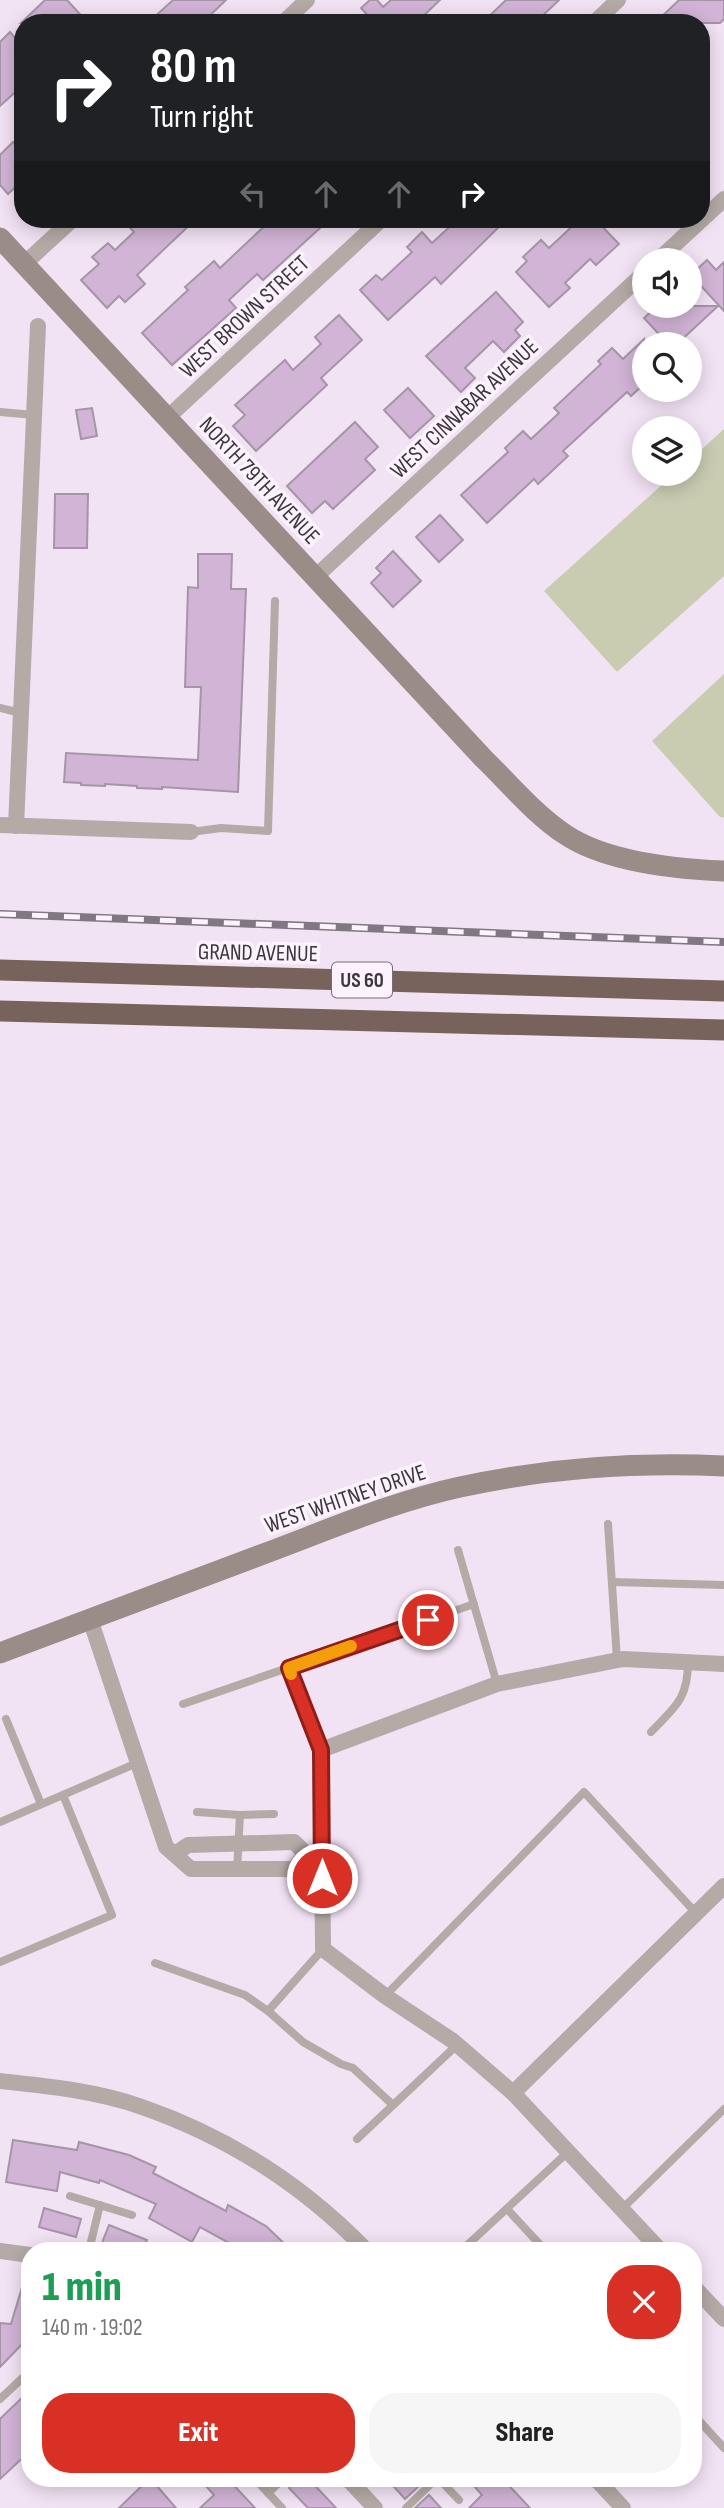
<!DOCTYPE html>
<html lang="en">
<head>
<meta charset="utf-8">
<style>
  :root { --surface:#fff; --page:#f6f6f6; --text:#222; --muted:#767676; --accent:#d93025 }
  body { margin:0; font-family:"Sofia Sans Condensed",sans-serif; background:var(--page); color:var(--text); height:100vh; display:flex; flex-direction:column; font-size:26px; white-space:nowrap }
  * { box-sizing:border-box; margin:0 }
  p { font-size:23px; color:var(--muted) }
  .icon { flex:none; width:38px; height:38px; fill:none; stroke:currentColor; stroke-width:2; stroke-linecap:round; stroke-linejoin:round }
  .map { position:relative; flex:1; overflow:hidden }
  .side { position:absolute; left:21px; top:2242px; width:681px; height:245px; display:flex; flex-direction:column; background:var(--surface); border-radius:28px; box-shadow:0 4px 18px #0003 }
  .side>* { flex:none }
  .hud { position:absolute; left:14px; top:14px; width:696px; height:214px; border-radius:28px; box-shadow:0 4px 18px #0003; background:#202124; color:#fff; overflow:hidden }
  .buttons { position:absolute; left:632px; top:248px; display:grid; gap:14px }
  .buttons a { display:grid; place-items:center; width:70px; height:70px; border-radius:50%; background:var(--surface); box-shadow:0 4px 18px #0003; font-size:35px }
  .pin { position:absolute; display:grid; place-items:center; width:60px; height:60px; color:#fff; margin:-30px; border:4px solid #fff; border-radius:50%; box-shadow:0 2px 7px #0007 }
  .me { position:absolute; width:77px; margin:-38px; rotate:0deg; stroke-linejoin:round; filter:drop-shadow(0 0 5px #0008) }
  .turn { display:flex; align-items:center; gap:24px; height:147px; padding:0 21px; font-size:32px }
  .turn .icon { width:91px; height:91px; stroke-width:2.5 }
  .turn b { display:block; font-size:49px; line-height:60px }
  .lanes { display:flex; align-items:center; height:66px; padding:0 21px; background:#0003; justify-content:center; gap:35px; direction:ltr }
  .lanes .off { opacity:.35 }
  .round { display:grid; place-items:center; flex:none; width:74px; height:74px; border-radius:28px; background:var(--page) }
  .overview { display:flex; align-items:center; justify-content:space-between; height:119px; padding:0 21px }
  h1 { font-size:42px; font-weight:800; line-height:52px; color:#1e9e55 }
  .action { display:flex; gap:14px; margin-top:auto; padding:14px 21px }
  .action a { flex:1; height:80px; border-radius:28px; background:var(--accent); color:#fff; font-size:28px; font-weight:800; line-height:80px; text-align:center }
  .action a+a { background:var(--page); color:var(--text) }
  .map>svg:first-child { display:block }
</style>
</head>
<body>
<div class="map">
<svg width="724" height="2508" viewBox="0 0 724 2508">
  <rect width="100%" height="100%" fill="#f2e3f4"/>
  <g fill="#c9ccb1">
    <polygon points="724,429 724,576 617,672 544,591 674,474 690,474 690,460"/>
    <polygon points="724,674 724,818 720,817 652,741"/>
  </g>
  <g fill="#d2b4d6" stroke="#a496a6" stroke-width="2">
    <polygon points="45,0 67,0 88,23 21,23"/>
    <polygon points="173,0 226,0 202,23 148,23"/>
    <polygon points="370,0 377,0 383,7 391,0 440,0 416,23 366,23 371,19 361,8"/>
    <polygon points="506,0 559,0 535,23 482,23"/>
    <polygon points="679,0 724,0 724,19 720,23 655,23"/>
    <polygon points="10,32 23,47 23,85 0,106 0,42"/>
    <polygon points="13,142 23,152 23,180 8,194 0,185 0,155"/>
    <polygon points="122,219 196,219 137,275 145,284 125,302 119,296 107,308 81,280 99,264 92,257 108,243 115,250 134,232"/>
    <polygon points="272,219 330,219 263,280 257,274 229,300 236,308 172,365 142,333 188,290 185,287 214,261 220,268"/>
    <polygon points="458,219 507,219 441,284 435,277 388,320 360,290 376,275 382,280 412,252 407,247 422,232 432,243"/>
    <polygon points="580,219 595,219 619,244 596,265 590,259 565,283 570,288 549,307 516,272 527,261 523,257 541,240 549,248"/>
    <polygon points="707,260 716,270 724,262 724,311 691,275"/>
    <polygon points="496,292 523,322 515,330 520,336 504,352 493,341 465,368 475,378 461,392 426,356"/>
    <polygon points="657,306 718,306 676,345 669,345 644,318"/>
    <polygon points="339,315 362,340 321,378 327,385 256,451 233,426 245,415 235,405 285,360 293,370 321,344 315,337"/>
    <polygon points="644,339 644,384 631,396 627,392 563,451 568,456 538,484 534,479 487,523 461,495 508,452 505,448 523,431 531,439 559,413 554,408 601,364 598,361 612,348 623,359"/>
    <polygon points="408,388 434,416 410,438 384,410"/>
    <polygon points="92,408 97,436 81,439 76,410"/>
    <polygon points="355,422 378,447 365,459 375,470 333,509 325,501 312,513 287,486"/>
    <polygon points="55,494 88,494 87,548 54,548"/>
    <polygon points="440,515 463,540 439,562 416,537"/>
    <polygon points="393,551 421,581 393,607 371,583 381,573 376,568"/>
    <polygon points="198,554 232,554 231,589 246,589 238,792 162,787 162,789 137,788 137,786 105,784 105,786 81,785 81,783 64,782 66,753 198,760 201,687 185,687 188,587 198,588"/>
    <polygon points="13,2140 77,2150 79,2142 129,2155 156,2167 153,2173 226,2211 228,2205 266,2226 291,2250 242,2250 200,2227 192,2242 149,2218 156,2204 100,2180 99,2183 60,2172 57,2191 6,2182"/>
    <polygon points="44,2208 81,2219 76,2237 39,2227"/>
    <polygon points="109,2225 147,2240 142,2250 121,2250 102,2243"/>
    <polygon points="26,2274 30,2274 30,2336 0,2367 0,2323 11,2324"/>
    <polygon points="30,2390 30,2451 0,2479 0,2419"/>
    <polygon points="150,2478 176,2508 119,2508"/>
    <polygon points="199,2478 227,2478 255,2508 200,2508 214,2495"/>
    <polygon points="299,2478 308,2478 336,2508 308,2508 289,2488"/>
    <polygon points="386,2478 413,2478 420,2485 405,2499"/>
    <polygon points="467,2478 502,2478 530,2508 469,2508 482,2495"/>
    <polygon points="429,2495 441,2508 415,2508"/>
  </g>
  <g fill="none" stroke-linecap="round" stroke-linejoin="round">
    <g stroke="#b4aaa6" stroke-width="8">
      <polyline points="0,412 34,415"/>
      <polyline points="0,708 21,713"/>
      <polyline points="191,832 221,828 268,831 275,601"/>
      <polyline points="608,1524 617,1660"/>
      <polyline points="458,1550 497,1684"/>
      <polyline points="612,1582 724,1585"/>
      <polyline points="289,1668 321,1750"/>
      <polyline points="183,1704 474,1604"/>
      <polyline points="6,1719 41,1804"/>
      <path d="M651,1732C675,1707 688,1699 688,1662"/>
      <polyline points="197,1812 240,1815 274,1814"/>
      <polyline points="0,1822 137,1763"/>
      <polyline points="237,1870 240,1815"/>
      <polyline points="0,1962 112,1915 63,1795"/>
      <polyline points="155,1963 245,1995 268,2011 303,2042 341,2064 353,2068 393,2105"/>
      <polyline points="385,1996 584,1792 696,1913"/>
      <polyline points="268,2011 323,1949"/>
      <polyline points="357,2139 457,2045"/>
      <polyline points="70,2196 132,2215"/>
      <polyline points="507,2209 545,2250"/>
      <polyline points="622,2209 724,2109"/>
      <polyline points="463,2249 568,2152"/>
      <polyline points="89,2250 100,2205"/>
      <polyline points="0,2399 30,2371"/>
      <polyline points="693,2414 724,2448"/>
      <polyline points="254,2478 282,2508"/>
      <polyline points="438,2478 459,2500"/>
      <polyline points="268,2493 284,2478"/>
      <polyline points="406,2508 437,2478"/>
    </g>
    <g stroke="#b4aaa6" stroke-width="16">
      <polyline points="283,23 307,0"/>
      <polyline points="594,23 618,0"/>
      <polyline points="657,261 724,199"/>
      <polyline points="24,264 73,219"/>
      <polyline points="167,418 382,219"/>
      <polyline points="314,578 644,273"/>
      <polyline points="0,825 191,832"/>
      <polyline points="16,826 38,326"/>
      <polyline points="90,1619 166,1847 191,1869 294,1869 306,1854 294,1842 188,1845 175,1854"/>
      <path d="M0,2081C47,2086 97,2091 142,2107C228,2137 304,2186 366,2250"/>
      <polyline points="513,2093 724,1886"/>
      <polyline points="660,2250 513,2093 453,2041 385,1996 323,1949 321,1750 497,1684 623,1659 724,1664"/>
      <polyline points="0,2251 30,2255"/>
      <polyline points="693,2286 724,2319"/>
      <polyline points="347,2478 375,2508"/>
      <polyline points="595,2478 623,2508"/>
    </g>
    <g stroke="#9a8c86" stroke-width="21">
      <path d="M0,238L483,758C509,783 535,815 566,835C607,862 676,869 724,871"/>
      <path d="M0,1653C91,1619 182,1584 274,1550C335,1527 396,1501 460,1487C547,1468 635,1462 724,1466"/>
    </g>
    <g stroke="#77635b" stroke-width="21">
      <polyline points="0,970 724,991"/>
      <polyline points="0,1011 724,1030"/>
    </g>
    <g stroke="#807782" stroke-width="8">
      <polyline id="rail" points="0,914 724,942"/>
    </g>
    <use href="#rail" stroke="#fcf2fd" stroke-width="5" stroke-dasharray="16" stroke-linecap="butt"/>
  </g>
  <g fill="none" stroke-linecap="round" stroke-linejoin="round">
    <g stroke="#8d1f18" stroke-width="18">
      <polyline id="route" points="322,1878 321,1750 289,1668 428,1620"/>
    </g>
    <use href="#route" stroke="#d93025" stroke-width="12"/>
    <polyline stroke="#f59e0b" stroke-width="12" points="291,1674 289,1668 351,1646"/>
  </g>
  <g text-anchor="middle" stroke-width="7" stroke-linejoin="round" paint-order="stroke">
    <rect fill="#fcf2fd" stroke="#766e77" stroke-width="2" x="332" y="962.5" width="60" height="35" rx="5"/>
    <g font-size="21" font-weight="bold" fill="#3c363d">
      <text x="362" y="987">US 60</text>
    </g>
    <g font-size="23" fill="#3c363d" stroke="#fcf2fd">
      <text transform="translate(244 316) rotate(-43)" y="8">WEST BROWN STREET</text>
      <text transform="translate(464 408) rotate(-43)" y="8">WEST CINNABAR AVENUE</text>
      <text transform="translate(260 480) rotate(47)" y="8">NORTH 79TH AVENUE</text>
      <text transform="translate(258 952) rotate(1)" y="8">GRAND AVENUE</text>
      <text transform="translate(345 1498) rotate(-19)" y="8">WEST WHITNEY DRIVE</text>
    </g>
  </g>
</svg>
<div class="buttons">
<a><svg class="icon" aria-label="sound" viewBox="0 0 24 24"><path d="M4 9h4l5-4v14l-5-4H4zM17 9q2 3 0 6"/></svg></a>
<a><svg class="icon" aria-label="search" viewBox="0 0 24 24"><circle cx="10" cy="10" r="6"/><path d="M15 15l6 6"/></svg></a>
<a><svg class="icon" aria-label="layers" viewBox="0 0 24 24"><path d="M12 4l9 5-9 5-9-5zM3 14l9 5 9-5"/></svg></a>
</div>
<div class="pin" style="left:428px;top:1620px;background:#d93025"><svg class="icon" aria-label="arrive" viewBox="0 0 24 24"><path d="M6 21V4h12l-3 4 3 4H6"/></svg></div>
<svg class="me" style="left:322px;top:1878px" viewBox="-20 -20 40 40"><circle r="17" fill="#d93025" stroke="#fff" stroke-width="3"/><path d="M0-11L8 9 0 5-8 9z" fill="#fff"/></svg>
<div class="hud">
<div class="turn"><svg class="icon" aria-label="right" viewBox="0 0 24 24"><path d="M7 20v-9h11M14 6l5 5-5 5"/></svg><div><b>80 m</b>Turn right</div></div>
<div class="lanes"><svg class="icon off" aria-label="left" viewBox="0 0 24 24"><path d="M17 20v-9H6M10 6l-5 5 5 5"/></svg><svg class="icon off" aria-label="ahead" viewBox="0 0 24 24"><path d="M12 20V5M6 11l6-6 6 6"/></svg><svg class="icon off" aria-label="ahead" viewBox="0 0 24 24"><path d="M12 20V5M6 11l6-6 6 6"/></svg><svg class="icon" aria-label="right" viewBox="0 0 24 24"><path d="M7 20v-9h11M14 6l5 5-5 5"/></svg></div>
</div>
<section class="side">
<div class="overview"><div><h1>1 min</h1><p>140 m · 19:02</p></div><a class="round" style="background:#d93025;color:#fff"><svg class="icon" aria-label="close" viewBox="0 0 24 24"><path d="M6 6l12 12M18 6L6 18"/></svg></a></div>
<div class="action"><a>Exit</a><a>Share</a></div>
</section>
</div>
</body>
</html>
